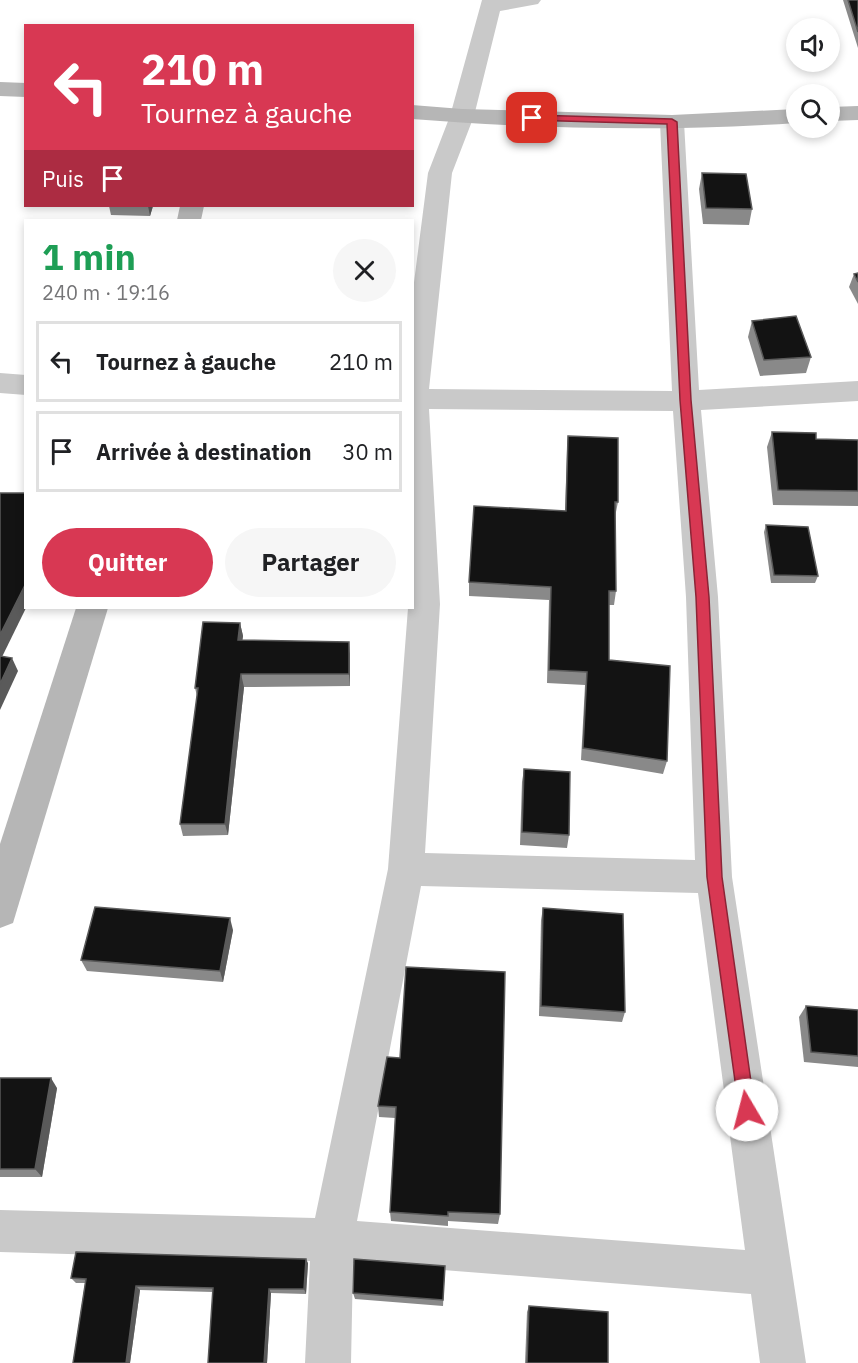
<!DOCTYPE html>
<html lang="fr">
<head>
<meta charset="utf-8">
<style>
  :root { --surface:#fff; --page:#f6f6f6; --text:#202124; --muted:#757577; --line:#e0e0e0; --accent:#d83853 }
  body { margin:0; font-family:"IBM Plex Sans",sans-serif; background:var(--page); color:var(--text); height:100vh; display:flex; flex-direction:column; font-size:22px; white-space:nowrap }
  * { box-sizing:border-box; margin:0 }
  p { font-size:20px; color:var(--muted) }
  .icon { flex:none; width:33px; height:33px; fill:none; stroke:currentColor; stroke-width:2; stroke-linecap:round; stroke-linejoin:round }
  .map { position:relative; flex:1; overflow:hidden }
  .side { position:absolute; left:24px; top:219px; width:390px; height:390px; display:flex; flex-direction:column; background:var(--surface); border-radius:0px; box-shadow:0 3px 9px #0003 }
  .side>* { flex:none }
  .hud { position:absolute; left:24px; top:24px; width:390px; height:183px; border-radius:0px; box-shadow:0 3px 9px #0003; background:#d83853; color:#fff; overflow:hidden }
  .tools { position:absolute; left:786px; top:18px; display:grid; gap:12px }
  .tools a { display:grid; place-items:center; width:54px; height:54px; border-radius:50%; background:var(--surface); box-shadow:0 3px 9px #0003; font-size:30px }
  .pin { position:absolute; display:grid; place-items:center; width:51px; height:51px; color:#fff; margin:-26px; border-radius:12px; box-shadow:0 3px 9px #0006 }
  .me { position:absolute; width:66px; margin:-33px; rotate:352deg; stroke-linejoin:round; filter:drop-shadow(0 0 4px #0008) }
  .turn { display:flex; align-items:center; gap:21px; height:126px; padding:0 18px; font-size:27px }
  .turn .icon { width:78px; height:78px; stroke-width:2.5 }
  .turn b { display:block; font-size:42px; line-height:51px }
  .then { display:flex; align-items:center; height:57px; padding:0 18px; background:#0003; gap:12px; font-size:22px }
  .round { display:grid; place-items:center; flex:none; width:63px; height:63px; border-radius:32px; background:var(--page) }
  .overview { display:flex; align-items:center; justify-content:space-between; height:102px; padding:0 18px }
  h1 { font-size:36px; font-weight:800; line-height:45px; color:#1e9e55 }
  .cta { display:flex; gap:12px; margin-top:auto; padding:12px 18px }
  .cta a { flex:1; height:69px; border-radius:36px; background:var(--accent); color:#fff; font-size:24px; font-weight:800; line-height:69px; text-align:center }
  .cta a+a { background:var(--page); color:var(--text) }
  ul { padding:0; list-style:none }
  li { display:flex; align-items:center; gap:18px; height:81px; margin:0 12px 9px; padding:0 6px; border:3px solid var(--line); border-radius:0px }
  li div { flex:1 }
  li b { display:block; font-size:22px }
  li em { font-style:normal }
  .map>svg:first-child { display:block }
</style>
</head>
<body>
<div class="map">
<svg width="858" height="1363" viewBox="0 0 858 1363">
  <rect width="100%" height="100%" fill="#fff"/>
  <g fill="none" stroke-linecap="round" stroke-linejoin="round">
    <g fill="#c9c9c9" fill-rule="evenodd">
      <path d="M482,0H541L538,4L500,11L474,116L452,173L429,389L672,391L660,122L664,117L672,115L680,117L684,122L699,390L858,381V401L701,410L718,597L732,877L806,1363H760L751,1294L353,1263L351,1363H305L310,1261L0,1252V1210L315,1218L388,869L408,608H412V298L428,173L450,116ZM429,409L673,411L686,597L695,860L425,853L440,604ZM421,886L698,893L745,1250L357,1221Z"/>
      <polygon points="0,373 26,375 26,395 0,393"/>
    </g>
    <g fill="#b6b6b6" fill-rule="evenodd">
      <polygon points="0,82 26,83 26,97 0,96"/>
      <path d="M412,105L462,109L672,115L796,109V123C669,132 540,129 412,119Z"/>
      <polygon points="858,106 858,120 830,121 830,107"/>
      <polygon points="180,206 204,206 201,220 177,220"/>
      <polygon points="76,608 108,608 13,923 0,928 0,844"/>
    </g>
  </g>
  <g fill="#898989">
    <polygon points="843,0 858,0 858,48"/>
    <polygon points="702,173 752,209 749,225 703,224 699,189"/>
    <polygon points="109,206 153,206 150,216 111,215"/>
    <polygon points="858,273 858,304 849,287 854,274"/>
    <polygon points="752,321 811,357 806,373 760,376 748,337"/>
    <polygon points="772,432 816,439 858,440 858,506 773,505 767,447"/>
    <polygon points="568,436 618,502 615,517 616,591 614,605 609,605 609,660 667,761 663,774 581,760 585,685 547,683 549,600 469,596 469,582 565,511 567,450"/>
    <polygon points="766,525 818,576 815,583 771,583 764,532"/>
    <polygon points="240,623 243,636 242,640 350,654 350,686 244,687 228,835 183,836 180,824 197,696 195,688"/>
    <polygon points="524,769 569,835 567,848 520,845 522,782"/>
    <polygon points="543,908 625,1012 622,1022 539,1016 541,920"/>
    <polygon points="233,930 223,982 87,971 81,960"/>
    <polygon points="806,1006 858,1010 858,1067 804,1062 799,1017"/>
    <polygon points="387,1057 500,1214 498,1224 448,1221 448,1226 391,1221 390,1212 395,1118 379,1117 378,1106"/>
    <polygon points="0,1078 57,1088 42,1177 0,1177"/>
    <polygon points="308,1263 306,1294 271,1293 267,1363 208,1363 213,1292 140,1290 130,1363 73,1363 85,1283 76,1283 71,1278"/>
    <polygon points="445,1266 443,1306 355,1299 353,1293"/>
    <polygon points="529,1306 608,1363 525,1363 527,1312"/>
  </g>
  <g fill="#5a5a5a">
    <polygon points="148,206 153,206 150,216"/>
    <polygon points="26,583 26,608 0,661 0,635"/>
    <polygon points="240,623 243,636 241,653 238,640"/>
    <polygon points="349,642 350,654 350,686 349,674"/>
    <polygon points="12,658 18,671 0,710 0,684"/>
    <polygon points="241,674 244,687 228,835 225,824"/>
    <polygon points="230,918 233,930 223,982 220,971"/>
    <polygon points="51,1078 57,1088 42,1177 35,1169"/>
    <polygon points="306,1259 308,1263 306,1294 304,1289"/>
    <polygon points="136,1286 140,1290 130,1363 126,1363"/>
    <polygon points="269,1289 271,1293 267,1363 264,1363"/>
  </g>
  <g fill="#131313" stroke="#5a5a5a" stroke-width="1.5">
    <polygon points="848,0 858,0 858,32"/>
    <polygon points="702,173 746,174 752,209 706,208"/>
    <polygon points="858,273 858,282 854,274"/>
    <polygon points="796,316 811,357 764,360 752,321"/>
    <polygon points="772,432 816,433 816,439 858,440 858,491 778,490"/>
    <polygon points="568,436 618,438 618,502 615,502 616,591 609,591 609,660 670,666 667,761 583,748 587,672 549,670 551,587 469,582 474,506 566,511"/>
    <polygon points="0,493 26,493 26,583 0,635"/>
    <polygon points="766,525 808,527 818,576 774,575"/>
    <polygon points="203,622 240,623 238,640 349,642 349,674 241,674 225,824 180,824 198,688 195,688"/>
    <polygon points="0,656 12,658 0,684"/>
    <polygon points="524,769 570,772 569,835 522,832"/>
    <polygon points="95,907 230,918 220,971 81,960"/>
    <polygon points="543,908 623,914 625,1012 541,1006"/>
    <polygon points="406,967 505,972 500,1214 448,1212 448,1216 390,1212 396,1107 378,1106 387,1057 400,1058"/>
    <polygon points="806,1006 858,1010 858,1056 811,1052"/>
    <polygon points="0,1078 51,1078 35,1169 0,1169"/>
    <polygon points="76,1252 306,1259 304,1289 269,1289 264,1363 208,1363 213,1288 136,1286 126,1363 73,1363 86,1279 71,1278"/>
    <polygon points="354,1259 445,1266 443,1300 353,1293"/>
    <polygon points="529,1306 608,1312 608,1363 527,1363"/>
  </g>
  <polygon fill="#d83853" stroke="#8c2436" stroke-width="1.5" points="532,115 672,119 677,122 691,400 709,597 722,877 755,1110 753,1116 747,1119 741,1116 739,1110 707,877 696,597 680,400 667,124 528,120 528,116"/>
</svg>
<div class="tools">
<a><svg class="icon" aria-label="sound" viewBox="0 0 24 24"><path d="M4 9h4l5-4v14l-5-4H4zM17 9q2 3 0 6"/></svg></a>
<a><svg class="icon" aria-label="search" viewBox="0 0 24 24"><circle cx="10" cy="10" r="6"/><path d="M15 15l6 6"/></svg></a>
</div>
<div class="pin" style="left:532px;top:118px;background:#d93025"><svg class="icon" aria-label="arrive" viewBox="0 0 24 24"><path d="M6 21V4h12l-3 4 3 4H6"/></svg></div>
<svg class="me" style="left:747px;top:1110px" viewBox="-20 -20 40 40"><circle r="19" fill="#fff"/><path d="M0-13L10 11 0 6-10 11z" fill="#d83853"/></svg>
<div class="hud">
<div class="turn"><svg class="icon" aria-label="left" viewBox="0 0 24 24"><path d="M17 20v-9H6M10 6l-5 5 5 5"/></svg><div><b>210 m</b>Tournez à gauche</div></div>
<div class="then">Puis<svg class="icon" aria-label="arrive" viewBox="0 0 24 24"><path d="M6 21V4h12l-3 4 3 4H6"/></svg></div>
</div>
<section class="side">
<div class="overview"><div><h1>1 min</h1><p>240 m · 19:16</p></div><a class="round"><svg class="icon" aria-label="close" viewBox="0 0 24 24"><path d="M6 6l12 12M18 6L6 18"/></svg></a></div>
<ul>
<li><svg class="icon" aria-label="left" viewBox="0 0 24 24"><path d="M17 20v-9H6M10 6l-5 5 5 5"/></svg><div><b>Tournez à gauche</b></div><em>210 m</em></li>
<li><svg class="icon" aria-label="arrive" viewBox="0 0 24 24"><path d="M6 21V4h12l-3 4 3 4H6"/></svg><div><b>Arrivée à destination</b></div><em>30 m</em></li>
</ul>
<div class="cta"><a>Quitter</a><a>Partager</a></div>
</section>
</div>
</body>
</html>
